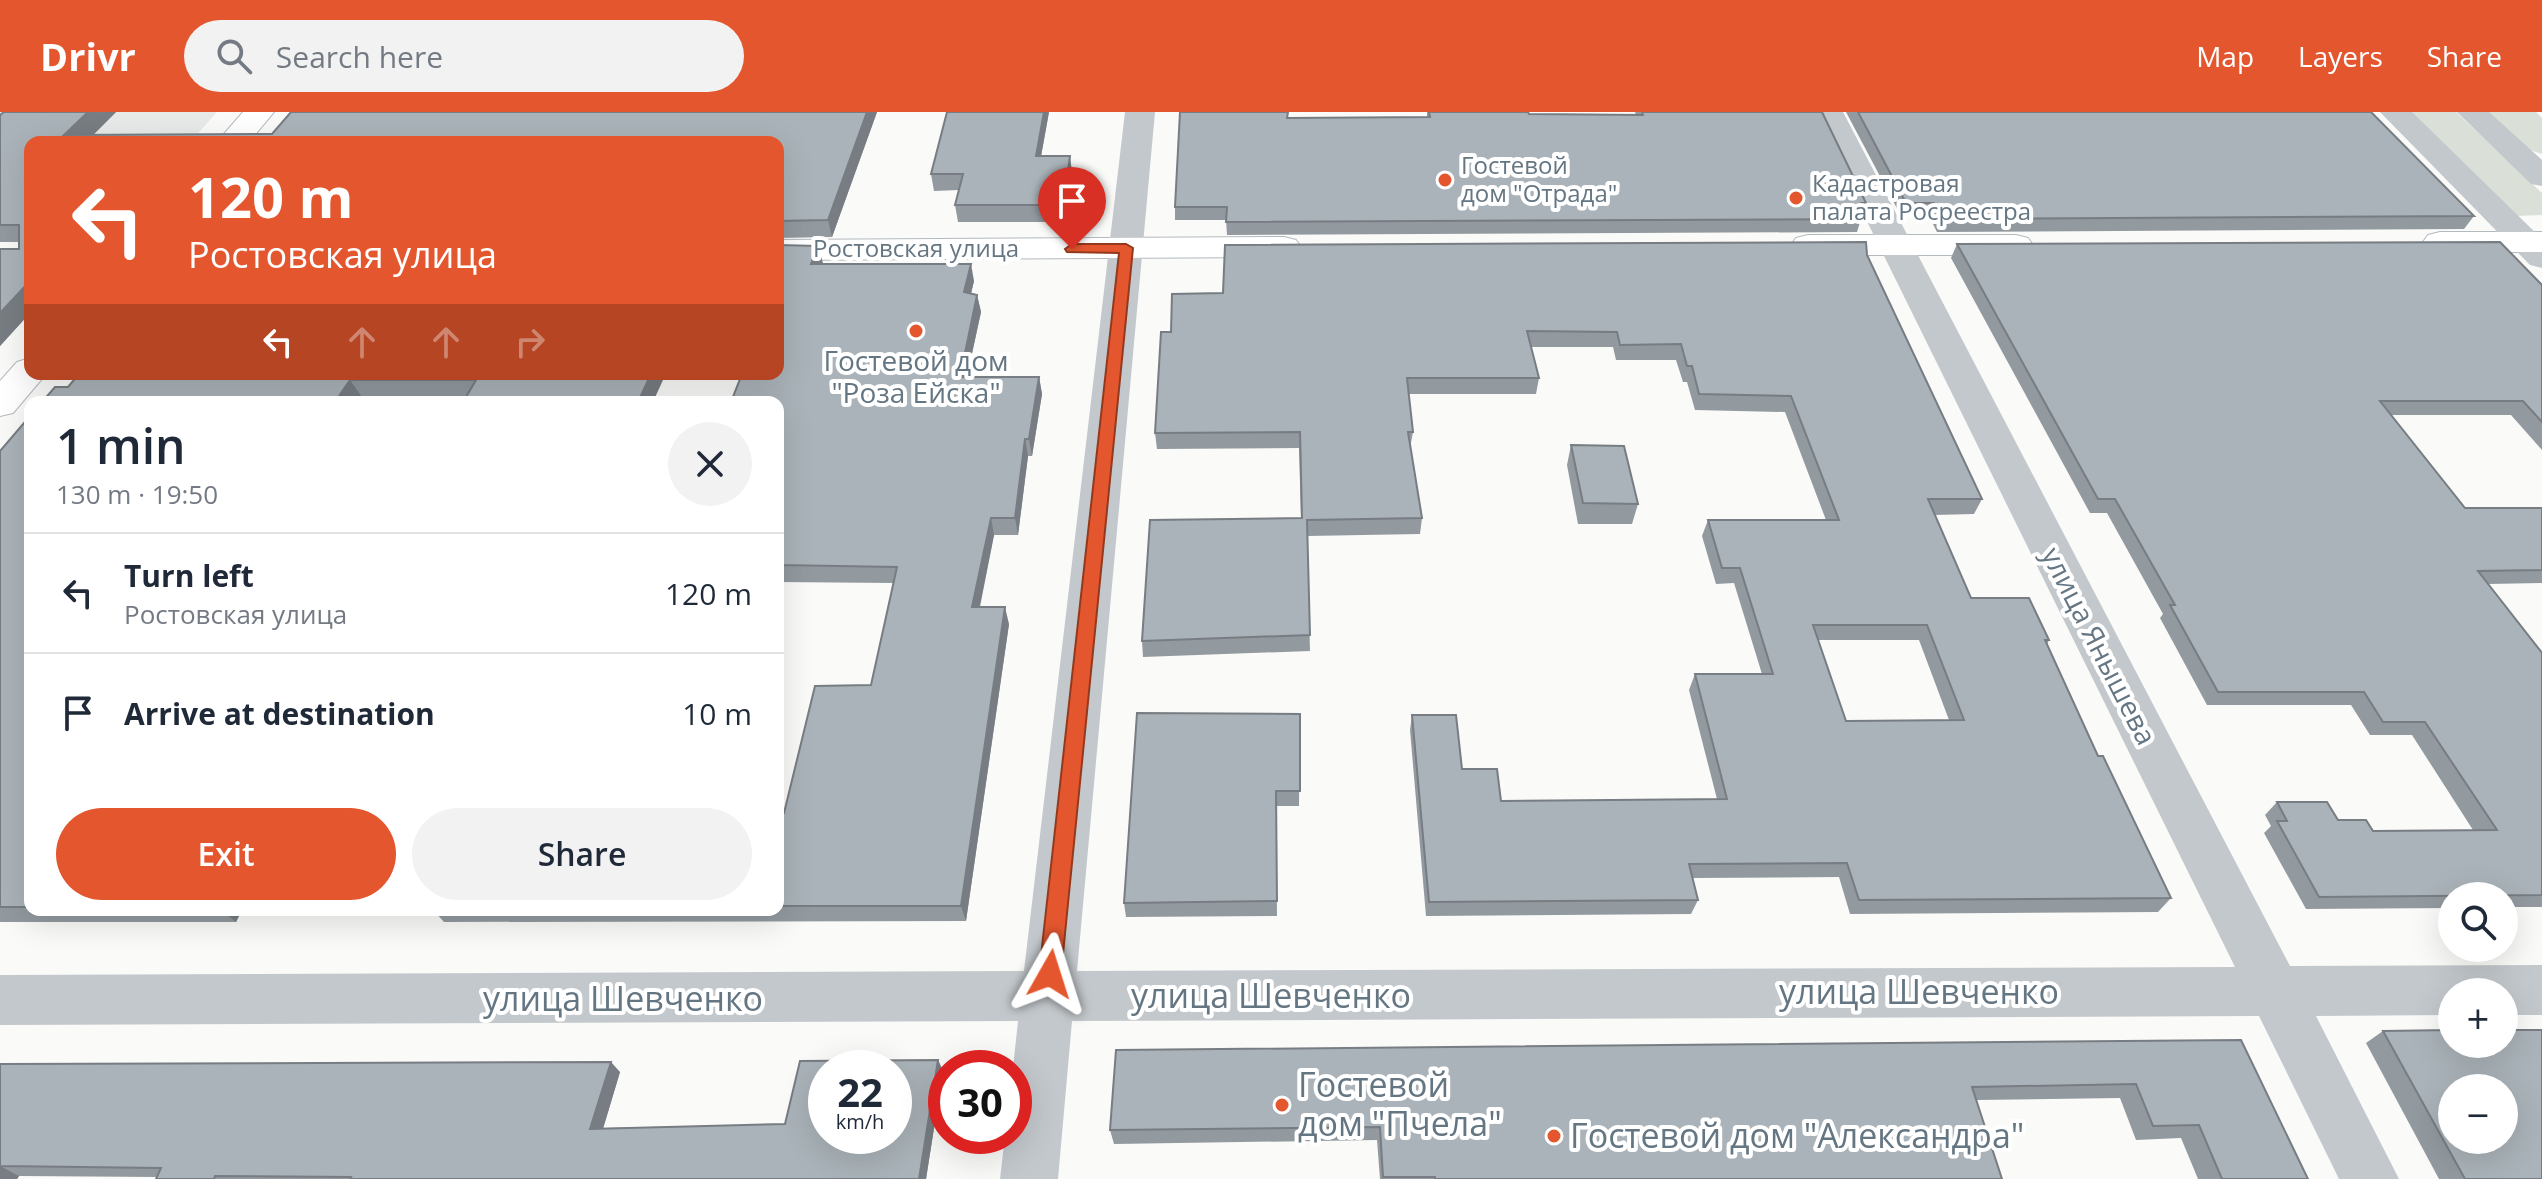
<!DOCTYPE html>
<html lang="en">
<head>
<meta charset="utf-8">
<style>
  :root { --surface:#fff; --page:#f2f2f3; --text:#1f2937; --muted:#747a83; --line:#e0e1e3; --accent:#e4572e }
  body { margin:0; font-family:"Open Sans",sans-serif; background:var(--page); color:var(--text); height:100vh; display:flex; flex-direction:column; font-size:30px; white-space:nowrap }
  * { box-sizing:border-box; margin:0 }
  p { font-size:26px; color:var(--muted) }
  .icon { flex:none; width:44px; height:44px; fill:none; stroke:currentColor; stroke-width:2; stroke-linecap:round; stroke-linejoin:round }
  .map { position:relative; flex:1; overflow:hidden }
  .panel { position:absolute; left:24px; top:284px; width:760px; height:520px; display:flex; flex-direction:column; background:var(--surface); border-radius:16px; box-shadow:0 8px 32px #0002 }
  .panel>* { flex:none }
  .guide { position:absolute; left:24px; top:24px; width:760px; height:244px; border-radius:16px; box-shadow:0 8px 32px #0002; background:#e4572e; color:#fff; overflow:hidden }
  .fabs { position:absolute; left:2438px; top:770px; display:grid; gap:16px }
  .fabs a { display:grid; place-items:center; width:80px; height:80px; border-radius:50%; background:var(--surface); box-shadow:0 8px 32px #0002; font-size:40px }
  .speed { position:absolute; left:808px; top:938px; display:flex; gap:16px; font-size:40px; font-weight:700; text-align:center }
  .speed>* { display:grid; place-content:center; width:104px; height:104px; border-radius:50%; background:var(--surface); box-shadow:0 8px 32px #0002; line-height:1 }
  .speed small { font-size:20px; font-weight:400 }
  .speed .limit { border:12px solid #d22; background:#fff; color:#111 }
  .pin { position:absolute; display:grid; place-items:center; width:68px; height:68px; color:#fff; margin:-82px -34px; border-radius:50% 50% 50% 0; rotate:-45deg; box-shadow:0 0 8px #0007 }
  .pin .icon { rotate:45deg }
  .me { position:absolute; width:88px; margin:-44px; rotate:6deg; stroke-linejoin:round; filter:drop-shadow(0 0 6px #0008) }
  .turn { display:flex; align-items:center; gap:28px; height:168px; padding:0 32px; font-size:36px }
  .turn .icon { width:104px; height:104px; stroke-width:2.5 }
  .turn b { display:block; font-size:56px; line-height:68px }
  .lanes { display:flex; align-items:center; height:76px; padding:0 32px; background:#0003; justify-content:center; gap:40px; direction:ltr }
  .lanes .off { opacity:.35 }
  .round { display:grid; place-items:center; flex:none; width:84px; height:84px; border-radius:42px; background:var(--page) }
  .headline { display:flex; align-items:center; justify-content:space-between; height:136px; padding:0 32px }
  h1 { font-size:48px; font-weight:600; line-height:60px }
  .button { display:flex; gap:16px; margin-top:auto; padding:16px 32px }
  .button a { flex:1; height:92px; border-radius:48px; background:var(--accent); color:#fff; font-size:32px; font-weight:600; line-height:92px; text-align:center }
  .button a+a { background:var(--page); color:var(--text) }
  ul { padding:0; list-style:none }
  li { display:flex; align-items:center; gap:24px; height:120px; padding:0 32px; border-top:2px solid var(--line) }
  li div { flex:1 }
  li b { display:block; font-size:30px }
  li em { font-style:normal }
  header { display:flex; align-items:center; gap:48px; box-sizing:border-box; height:112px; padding:0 40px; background:var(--accent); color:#fff }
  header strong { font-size:38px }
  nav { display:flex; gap:44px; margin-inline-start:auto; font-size:28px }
  .search { width:560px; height:72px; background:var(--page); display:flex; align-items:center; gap:20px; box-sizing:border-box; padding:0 28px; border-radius:44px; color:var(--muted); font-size:30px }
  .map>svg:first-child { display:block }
</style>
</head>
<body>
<header>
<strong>Drivr</strong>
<div class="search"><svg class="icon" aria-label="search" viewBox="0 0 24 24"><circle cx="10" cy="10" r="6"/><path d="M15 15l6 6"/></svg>Search here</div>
<nav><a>Map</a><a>Layers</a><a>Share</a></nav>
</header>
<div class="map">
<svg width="2542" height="1067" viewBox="0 0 2542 1067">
  <rect width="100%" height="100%" fill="#fafaf8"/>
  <polygon fill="#e8e9e9" points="0,0 217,0 190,30 30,30 0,115"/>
  <g fill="#dadfd7">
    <polygon points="2408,0 2456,0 2542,81 2542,103 2514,104"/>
    <polygon points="2485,0 2536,0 2542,6 2542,42 2524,36"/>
  </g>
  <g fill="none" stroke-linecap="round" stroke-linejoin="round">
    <g stroke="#b3babf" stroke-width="2">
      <g id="secondary">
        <polygon points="243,0 274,0 249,30 217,30"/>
        <polygon points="2440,120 2542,120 2542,140 2440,140 2428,137 2423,130 2428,123"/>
        <polygon points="1808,123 2016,123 2028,126 2033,133 2028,140 2016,143 1808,143 1796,140 1791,133 1796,126"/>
        <polygon points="1284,125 1296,128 1301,135 1296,142 1284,145 778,148 778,128"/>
        <polygon points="30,246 30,262 46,262 13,301 0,304 0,269 17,250"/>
      </g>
    </g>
    <g fill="#c3c8cc" fill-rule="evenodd">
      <polygon points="1125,0 1155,0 1077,859 2235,855 1813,0 1843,0 2290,854 2542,853 2542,903 2504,903 2504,880 2452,880 2452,903 2316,904 2399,1067 2339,1067 2259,904 1072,909 1058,1067 1000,1067 1005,1024 1014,1024 1013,956 1018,909 0,913 0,863 1024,859"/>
      <polygon points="2380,0 2412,0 2542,127 2542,156 2530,153"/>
      <polygon points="2457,0 2489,0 2542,48 2542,74 2531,72"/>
    </g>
    <use href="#secondary" fill="#fff" fill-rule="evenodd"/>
  </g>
  <g fill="#929a9f" fill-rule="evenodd">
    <polygon points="4,0 116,0 93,23 272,22 291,0 877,0 832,125 778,126 778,30 30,30 30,201 0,234 0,137 19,137 19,130 0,130 0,3"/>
    <polygon points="1049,0 1041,44 1072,60 1065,110 958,110 955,93 959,78 934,79 931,62"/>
    <polygon points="1427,0 1528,0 1529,2 1636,3 1635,0 1822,0 1866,91 1857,120 1227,123 1226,108 1175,108 1175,95 1288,6 1427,5"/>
    <polygon points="1846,0 2371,0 2474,104 2464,117 1937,120 1929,104 1901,104"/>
    <polygon points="1957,132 2542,173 2542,338 2511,303 2391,303 2465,396 2542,396 2542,471 2488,472 2542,541 2542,795 2504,795 2504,784 2452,784 2452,796 2306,797 2264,721 2271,714 2265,703 2277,690 2373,719 2473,718 2412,623 2370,623 2351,593 2207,593 2160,506 2163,502 2107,401 2090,401 1951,146"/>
    <path d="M1867,143L1982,387L1974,402L1934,403L1971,486L2049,528L2047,532L2098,644L2171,786L2158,800L1850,802L1839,765L1692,766L1698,788L1691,802L1426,804L1410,618L1412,603L1462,657L1501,689L1717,687L1689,578L1695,562H1762L1734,471L1716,472L1702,424L1708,408H1826L1785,300L1695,298L1687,270H1683L1676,248H1616L1613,235H1531L1539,266L1536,282H1408L1413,320L1410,336L1422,406L1420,422L1307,424L1310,539L1143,545L1142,529L1301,406L1299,336L1157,337L1155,321L1171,220L1223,181ZM1818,528H1919L1949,608L1846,609Z"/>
    <polygon points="823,151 823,152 974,169 971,182 977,183 981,200 967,265 1039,265 1042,282 1032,344 1028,344 1018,423 994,423 980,495 1009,512 966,809 444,810 433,798 778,798 778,714 784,701 871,573 893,471 778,470 778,290 740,268 663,268 466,285 362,285 68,275 79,262 778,262"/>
    <polygon points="30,304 30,798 242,798 236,810 0,810 0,339"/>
    <polygon points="1571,333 1638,392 1632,412 1578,412 1567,353"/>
    <polygon points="1300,602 1299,694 1276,694 1277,804 1126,805 1124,791"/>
    <polygon points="2383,919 2542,1067 2439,1067 2366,931"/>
    <polygon points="2241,928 2308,1067 2198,1067 2181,1026 2136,1028 2120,986 1976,988 2002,1067 1380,1067 1377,1028 1114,1032 1110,1018"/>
    <polygon points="938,948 943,959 926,1067 156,1067 156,1065 19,1064 17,1067 0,1067 0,952 620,960 603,1016 785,1012"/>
  </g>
  <g fill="#777d82">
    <polygon points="88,0 116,0 86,30 64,23"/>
    <polygon points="867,0 877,0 832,125 828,108"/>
    <polygon points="1044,0 1049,0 1038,61 1036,44"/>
    <polygon points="1070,44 1072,60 1065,110 1063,93"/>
    <polygon points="818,134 823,151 816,169 811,152"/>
    <polygon points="971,152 974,169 967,197 964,180"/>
    <polygon points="30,169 30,201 0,234 0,201"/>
    <polygon points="977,183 981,200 963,282 960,265"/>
    <polygon points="651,262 660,262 663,268 653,290 638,290"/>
    <polygon points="1039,265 1042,282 1032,344 1029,327"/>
    <polygon points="350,268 362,285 358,290 335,290"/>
    <polygon points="1025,327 1028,344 1018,423 1015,406"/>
    <polygon points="991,406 994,423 976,512 972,495"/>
    <polygon points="1005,495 1009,512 966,809 961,794"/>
    <polygon points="221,798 242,798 236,810"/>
    <polygon points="938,948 943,959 926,1067 919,1067"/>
    <polygon points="611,950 620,960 600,1027 590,1017"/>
    <polygon points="0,1054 19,1064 17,1067 0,1067"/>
  </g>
  <g fill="#aab3b9" stroke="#777d82" stroke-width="2" fill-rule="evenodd">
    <polygon points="4,0 88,0 64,23 272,22 291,0 867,0 828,108 778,109 778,30 30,30 30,169 0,201 0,137 19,137 19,113 0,113 0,3"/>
    <polygon points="947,0 1044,0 1036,44 1070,44 1063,93 955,93 963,62 931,62"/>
    <polygon points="1180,0 1288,0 1287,6 1430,5 1429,0 1528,0 1529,2 1643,3 1642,0 1822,0 1866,91 1861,91 1862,107 1226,110 1227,95 1175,95"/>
    <polygon points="1858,0 2371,0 2474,104 1943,107 1934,91 1906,91"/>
    <path d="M1866,130L1867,143L1982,387H1928L1971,486H2029L2049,528H2045L2098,644H2103L2171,786L1859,788L1847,751L1689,752L1698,788L1429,790L1412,603H1456L1462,657H1497L1501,689L1727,687L1695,562H1773L1740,456H1722L1708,408H1839L1791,284L1699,282L1692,254H1687L1681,232L1620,233L1617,220L1527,219L1539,266H1407L1413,320H1408L1422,406L1307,408L1310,523L1142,529L1150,408L1302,406L1300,320L1155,321L1161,220H1171L1172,182L1223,181L1225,133ZM1813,513H1927L1964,608L1846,609Z"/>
    <polygon points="2500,130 2542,173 2542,310 2523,289 2380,289 2465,396 2542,396 2542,458 2478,459 2542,541 2542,783 2319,785 2277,709 2287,709 2277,690 2327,690 2338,708 2366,708 2373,719 2497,718 2425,610 2383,610 2364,580 2218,580 2170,493 2175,493 2115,387 2098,387 1957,132"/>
    <polygon points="778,133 818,134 811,152 971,152 964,180 977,183 960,265 1039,265 1029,327 1025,327 1015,406 991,406 972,495 1005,495 961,794 778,794 778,714 781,701 784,701 815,574 871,573 897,455 778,453 778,290 731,290 742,262 778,262"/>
    <polygon points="79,262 651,262 638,290 463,290 476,268 350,268 335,290 42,290 55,275 68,275"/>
    <polygon points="30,304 30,795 0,795 0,339"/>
    <polygon points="1571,333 1624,334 1638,392 1583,391"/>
    <polygon points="1137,601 1300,602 1300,679 1276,679 1277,789 1124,791"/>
    <path d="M2452,918V932H2504V918H2542V1067H2465L2383,919ZM2452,976H2504V1028H2452Z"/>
    <polygon points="2241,928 2308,1067 2222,1067 2199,1013 2153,1014 2136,972 1972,975 2002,1067 1435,1067 1435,1065 1383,1065 1380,1015 1110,1018 1116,938"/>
    <path d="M938,948L919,1067H350L351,1065L215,1064L214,1067H156L161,1056L0,1054V952L611,950L590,1017L785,1012L800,949ZM826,956H894V1024H826Z"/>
  </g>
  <polygon fill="#e4572e" stroke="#94391e" stroke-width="2" points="1072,132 1126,132 1133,136 1061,862 1058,869 1050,872 1042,869 1039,862 1119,141 1067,140 1065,137"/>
  <g fill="#e4572e" stroke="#fff" stroke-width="3">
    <circle cx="1445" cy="68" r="8"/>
    <circle cx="1796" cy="86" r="8"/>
    <circle cx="916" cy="219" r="8"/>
    <circle cx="1282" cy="993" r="8"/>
    <circle cx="1554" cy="1024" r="8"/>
  </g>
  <g text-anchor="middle" stroke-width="8" stroke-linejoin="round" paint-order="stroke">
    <g font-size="24" fill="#657683" stroke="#fff" text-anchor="start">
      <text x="1461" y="62">Гостевой<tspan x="1461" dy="28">дом "Отрада"</tspan></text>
      <text x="1812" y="80">Кадастровая<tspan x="1812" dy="28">палата Росреестра</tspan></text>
    </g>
    <g font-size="24" fill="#657683" stroke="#fff">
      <text x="916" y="145">Ростовская улица</text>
    </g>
    <g font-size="28" fill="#657683" stroke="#fff">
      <text x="916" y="259">Гостевой дом<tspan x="916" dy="32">"Роза Ейска"</tspan></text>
    </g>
    <g font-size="28" fill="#657683" stroke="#fff">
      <text transform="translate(2099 534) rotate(63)" y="10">улица Янышева</text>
    </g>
    <g font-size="34" fill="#657683" stroke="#fff">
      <text x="1919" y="892">улица Шевченко</text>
      <text x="1271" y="896">улица Шевченко</text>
      <text x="623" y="899">улица Шевченко</text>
    </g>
    <g font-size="34" fill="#657683" stroke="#fff" text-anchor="start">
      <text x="1298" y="985">Гостевой<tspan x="1298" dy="39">дом "Пчела"</tspan></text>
      <text x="1570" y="1036">Гостевой дом "Александра"</text>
    </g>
  </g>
</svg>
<div class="fabs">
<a><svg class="icon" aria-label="search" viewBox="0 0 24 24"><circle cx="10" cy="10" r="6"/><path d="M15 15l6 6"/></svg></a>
<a>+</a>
<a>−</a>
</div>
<div class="speed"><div>22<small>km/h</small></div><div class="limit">30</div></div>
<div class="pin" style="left:1072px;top:137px;background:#d93025"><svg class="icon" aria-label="arrive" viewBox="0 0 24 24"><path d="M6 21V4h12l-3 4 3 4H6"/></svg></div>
<svg class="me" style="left:1050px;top:862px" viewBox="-20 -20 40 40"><path d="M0-17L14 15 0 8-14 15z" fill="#e4572e" stroke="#fff" stroke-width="4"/></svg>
<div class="guide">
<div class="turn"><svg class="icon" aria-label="left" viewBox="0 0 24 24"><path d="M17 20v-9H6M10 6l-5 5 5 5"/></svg><div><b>120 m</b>Ростовская улица</div></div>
<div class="lanes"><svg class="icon" aria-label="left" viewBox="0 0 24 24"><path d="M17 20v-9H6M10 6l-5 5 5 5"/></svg><svg class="icon off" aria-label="ahead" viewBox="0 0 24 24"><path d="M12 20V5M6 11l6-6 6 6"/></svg><svg class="icon off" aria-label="ahead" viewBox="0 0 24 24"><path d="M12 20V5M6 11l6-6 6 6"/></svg><svg class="icon off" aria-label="right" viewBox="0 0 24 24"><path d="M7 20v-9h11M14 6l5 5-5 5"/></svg></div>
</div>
<section class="panel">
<div class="headline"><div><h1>1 min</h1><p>130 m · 19:50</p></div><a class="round"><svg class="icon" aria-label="close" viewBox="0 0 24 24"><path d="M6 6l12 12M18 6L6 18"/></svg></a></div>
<ul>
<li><svg class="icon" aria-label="left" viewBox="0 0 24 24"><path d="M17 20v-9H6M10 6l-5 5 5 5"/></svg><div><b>Turn left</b><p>Ростовская улица</p></div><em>120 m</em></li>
<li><svg class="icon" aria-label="arrive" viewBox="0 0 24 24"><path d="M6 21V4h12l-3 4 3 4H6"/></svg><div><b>Arrive at destination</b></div><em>10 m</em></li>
</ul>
<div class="button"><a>Exit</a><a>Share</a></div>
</section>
</div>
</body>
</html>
